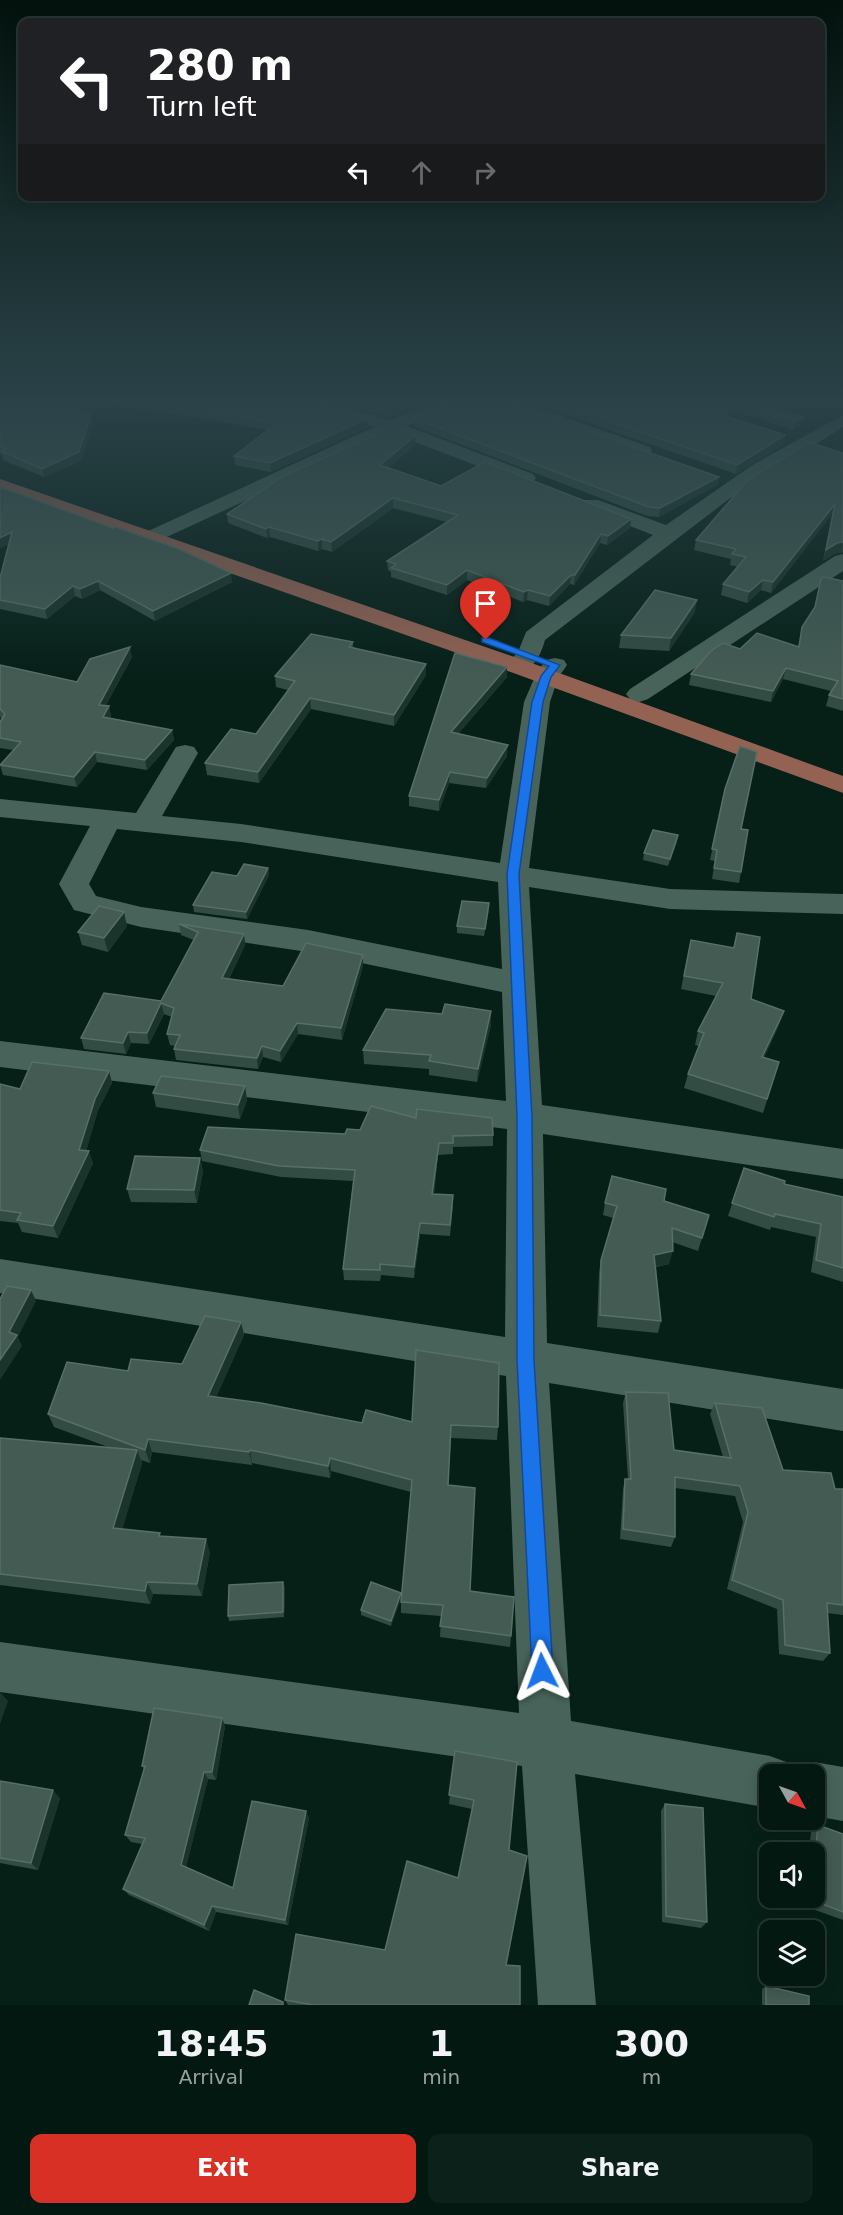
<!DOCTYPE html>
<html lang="en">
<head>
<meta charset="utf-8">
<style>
  :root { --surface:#041812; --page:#0d211b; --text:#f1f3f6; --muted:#97a09f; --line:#253732; --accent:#d93025 }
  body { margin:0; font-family:"DejaVu Sans",sans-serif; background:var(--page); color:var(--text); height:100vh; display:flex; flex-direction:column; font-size:22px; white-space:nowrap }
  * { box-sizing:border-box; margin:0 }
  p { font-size:20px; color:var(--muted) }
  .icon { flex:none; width:33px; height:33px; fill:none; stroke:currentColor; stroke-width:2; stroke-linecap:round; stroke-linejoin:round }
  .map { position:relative; height:2005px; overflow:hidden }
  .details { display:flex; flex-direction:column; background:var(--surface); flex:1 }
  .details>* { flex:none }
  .guide { position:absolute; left:18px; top:18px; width:807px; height:183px; border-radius:12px; box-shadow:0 3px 15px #0003,0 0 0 2px var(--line); background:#202124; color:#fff; overflow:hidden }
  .needle { width:39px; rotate:130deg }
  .fabs { position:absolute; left:759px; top:1764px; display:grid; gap:12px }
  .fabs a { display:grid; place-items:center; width:66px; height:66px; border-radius:12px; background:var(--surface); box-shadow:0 3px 15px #0003,0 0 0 2px var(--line); font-size:30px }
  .pin { position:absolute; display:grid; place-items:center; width:51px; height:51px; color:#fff; margin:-62px -26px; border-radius:50% 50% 50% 0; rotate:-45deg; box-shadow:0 0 6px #0007 }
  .pin .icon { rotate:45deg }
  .me { position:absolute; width:66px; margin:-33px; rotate:357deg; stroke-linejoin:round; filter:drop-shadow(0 0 4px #0008) }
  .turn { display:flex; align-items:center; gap:21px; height:126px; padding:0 30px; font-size:27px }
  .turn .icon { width:78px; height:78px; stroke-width:2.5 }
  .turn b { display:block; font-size:42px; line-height:51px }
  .lanes { display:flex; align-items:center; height:57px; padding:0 30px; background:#0003; justify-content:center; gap:30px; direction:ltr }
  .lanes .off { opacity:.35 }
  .eta { display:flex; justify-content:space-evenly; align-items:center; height:102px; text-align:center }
  .eta b { font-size:36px; font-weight:700; line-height:42px }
  .cta { display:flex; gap:12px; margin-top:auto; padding:12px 30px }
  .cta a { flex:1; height:69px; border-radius:12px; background:var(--accent); color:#fff; font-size:24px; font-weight:700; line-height:69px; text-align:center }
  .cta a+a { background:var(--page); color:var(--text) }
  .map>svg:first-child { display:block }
</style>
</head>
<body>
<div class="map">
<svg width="843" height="2005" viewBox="0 0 843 2005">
  <rect width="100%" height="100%" fill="#062018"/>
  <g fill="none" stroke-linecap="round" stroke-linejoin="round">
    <g fill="#48645a" fill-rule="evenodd">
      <polygon points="292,399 320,399 390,420 443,399 468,399 465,403 407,426 533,474 536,478 533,482 519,482 392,433 158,541 144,541 140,537 144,533 374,427 295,403"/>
      <polygon points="487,399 513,399 650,447 652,451 650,455 636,455 490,403"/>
      <polygon points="728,399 750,399 722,417 710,417 707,413"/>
      <path d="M843,415V427L729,499L545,640C540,658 530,677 508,671L505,666L518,652L526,632L653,535L584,508L581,504L584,500H598L666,525L754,464Z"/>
      <polygon points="843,554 843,571 648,699 639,702 630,699 626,694 630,689 835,556"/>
      <path d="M555,658L564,660L567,665L558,678L550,702L529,868L670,889L843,894V914L670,909L529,887L542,1105L843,1149V1179L543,1134L547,1343L843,1389V1431L549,1383L571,1721L770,1756L789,1763L793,1774H770V1808L575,1774L596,2005H538L522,1766L0,1692V1642L519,1713L506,1376L0,1293V1259L505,1337L507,1129L0,1067V1041L506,1101L502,992L308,952L141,927L74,910L59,884L90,826L0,817V799L136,813L176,747L185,745L194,747L198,753L162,816L241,824L500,863L524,702L537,672L546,660ZM117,829L241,842L498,882L502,969L308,930L141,907L96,896L89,884Z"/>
      <polygon points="814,1762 843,1767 843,1821 814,1816 814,1774 793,1774 795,1770"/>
    </g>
    <polygon fill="#936253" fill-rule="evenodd" points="0,479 526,661 843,776 843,793 508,671 0,492"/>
  </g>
  <g fill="#324c43">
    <polygon points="0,399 68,399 66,406 91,414 93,423 81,461 44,477 3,460 2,455 0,454"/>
    <polygon points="87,399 300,399 368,427 271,472 235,465 234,456 268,430"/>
    <polygon points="328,399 437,399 390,418"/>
    <polygon points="520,399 674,399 785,435 784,444 736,474"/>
    <polygon points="698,399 757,399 756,404 802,425 793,430"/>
    <polygon points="413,418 719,477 717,485 659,517 647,516 413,426"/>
    <polygon points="415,445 388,468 441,486 631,519 630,528 607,545 600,543 574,585 570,584 549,606 527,600 523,602 467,580 447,595 391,577 391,572 388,570 387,561 447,522 393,508 332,552 322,549 318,551 270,537 267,538 228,523 227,514"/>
    <polygon points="843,453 843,552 834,554 823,561 832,514 771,593 761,590 747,603 721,595 723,584 738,567 730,565 731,559 694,550 696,540"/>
    <polygon points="0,487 232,582 155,621 100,590 82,599 75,596 47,619 0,609 0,578 9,544 0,548"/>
    <polygon points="821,579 843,581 843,711 826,706 829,695 831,691 783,679 771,702 689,685 691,674 740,649 798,647 802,627 814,609"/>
    <polygon points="695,612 669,651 619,648 621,635"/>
    <polygon points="353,642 353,647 426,675 394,726 311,709 259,783 207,775 205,763 256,734 288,690 276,687 275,676"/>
    <polygon points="132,657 106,705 109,706 111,716 110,718 172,730 174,740 147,770 97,762 77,787 3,775 0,765 13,750 0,748 0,722 2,719 0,717 0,665 77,682"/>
    <polygon points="507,667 507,677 458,734 507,756 486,788 449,783 439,811 409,806 409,796"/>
    <polygon points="725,789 741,872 739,883 712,879 715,861 710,860"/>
    <polygon points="677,842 668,866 643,860 644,853"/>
    <polygon points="268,868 269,875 247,919 194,912 193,905 237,876"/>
    <polygon points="489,910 484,936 457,933 457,926"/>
    <polygon points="179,924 244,934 245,945 229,979 283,986 363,966 342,1040 298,1034 281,1062 263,1057 258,1069 176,1060 174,1049 175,1046 170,1045 167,1034 172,1017 164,1014 149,1044 131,1043 126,1054 84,1049 81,1038 161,1001 194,940 181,935"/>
    <polygon points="127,926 108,952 82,945 78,932"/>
    <polygon points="737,933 751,999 784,1011 779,1025 764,1058 779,1062 763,1113 684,1088 688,1074 699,1046 695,1045 698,1031 716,996 681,989 691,940 733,948"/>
    <polygon points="442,1014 491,1025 477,1082 429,1075 429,1069 364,1064 363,1050"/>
    <polygon points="109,1071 112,1083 98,1110 86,1151 93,1163 58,1238 22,1232 18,1223 0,1221 0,1084 20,1089"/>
    <polygon points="245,1086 247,1100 240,1119 156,1107 153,1093"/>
    <polygon points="416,1118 493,1135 493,1146 453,1147 453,1154 438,1155 434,1194 453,1206 450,1236 420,1234 414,1278 381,1275 380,1281 344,1280 343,1269 353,1181 281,1177 202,1161 200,1150 345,1134 360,1130"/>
    <polygon points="200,1158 203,1171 197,1203 131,1202 127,1189"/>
    <polygon points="744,1168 784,1184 843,1197 843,1282 811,1272 816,1237 771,1227 770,1230 728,1216"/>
    <polygon points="664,1201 709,1215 698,1251 672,1242 669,1264 656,1267 661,1321 658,1333 597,1327 599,1272 601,1260 613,1218 603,1215 605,1203"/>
    <polygon points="241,1322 244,1335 216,1397 362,1423 412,1422 498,1427 497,1440 451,1438 448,1485 470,1591 511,1636 510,1647 440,1637 441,1616 401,1613 401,1602 411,1492 331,1471 330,1478 252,1463 252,1465 152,1452 150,1463 141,1460 142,1463 122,1529 161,1537 210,1552 202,1596 153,1594 150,1604 0,1585 0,1438 108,1447 54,1427 48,1414 128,1371 182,1364"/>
    <polygon points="626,1392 674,1450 723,1457 710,1414 715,1403 783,1470 835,1489 843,1489 843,1615 827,1613 830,1653 823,1661 779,1654 777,1609 727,1589 743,1522 735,1496 675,1488 675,1537 671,1547 620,1539 623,1489 625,1479 628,1479 623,1403"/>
    <polygon points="285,1587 284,1617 229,1621 228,1616"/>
    <polygon points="401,1598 391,1626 361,1615 361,1610"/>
    <polygon points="225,1726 216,1780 208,1779 186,1867 233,1888 309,1818 288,1925 216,1912 209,1931 129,1895 123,1889 142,1844 131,1842 125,1835 144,1769 142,1766"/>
    <polygon points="455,1751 509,1850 506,1965 520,2005 288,2005 285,2000 385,1950 458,1878 472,1809 449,1804"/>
    <polygon points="0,1781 60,1798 38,1870 0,1863"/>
    <polygon points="665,1804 707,1922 701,1928 662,1922 661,1811"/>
    <polygon points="818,1825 843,1834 843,1920 804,1906 805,1898 814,1898 814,1852 809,1852 811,1832"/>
    <polygon points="766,1986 809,2005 762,2005 762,1989"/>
  </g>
  <g fill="#1a342b">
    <polygon points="64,399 68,399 64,413 63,404"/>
    <polygon points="416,399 437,399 390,418 390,409"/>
    <polygon points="91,414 93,423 81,461 44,477 42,469"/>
    <polygon points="804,417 802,425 793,430 795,422"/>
    <polygon points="367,419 368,427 271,472 270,463"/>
    <polygon points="785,435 784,444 736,474 737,465"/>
    <polygon points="415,436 415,445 381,474 380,465"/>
    <polygon points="719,477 717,485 659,517 660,508"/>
    <polygon points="393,498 393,508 332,552 331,542"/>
    <polygon points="835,504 832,514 771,593 773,582"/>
    <polygon points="631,519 630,528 607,545 608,536"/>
    <polygon points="269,527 270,537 267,538 266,529"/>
    <polygon points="12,532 14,541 0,548 0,538"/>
    <polygon points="601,534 600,543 574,585 575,575"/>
    <polygon points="322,539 322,549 318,551 318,541"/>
    <polygon points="843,542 842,552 834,554 823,561 826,550 837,543"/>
    <polygon points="467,570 467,580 447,595 447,585"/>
    <polygon points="231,573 232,582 155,621 153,611"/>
    <polygon points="571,575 570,584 549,606 550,596"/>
    <polygon points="763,580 761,590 747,603 749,592"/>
    <polygon points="98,581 100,590 82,599 80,589"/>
    <polygon points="73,586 75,596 47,619 45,609"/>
    <polygon points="528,590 527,600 523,602 524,592"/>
    <polygon points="697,600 695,612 669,651 671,638"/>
    <polygon points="130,647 132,657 101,715 99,705"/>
    <polygon points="426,664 426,675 394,726 394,715"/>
    <polygon points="507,667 507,677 451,742 451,732"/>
    <polygon points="786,668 783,679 771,702 773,691"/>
    <polygon points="310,698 311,709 259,783 258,772"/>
    <polygon points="109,706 111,716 105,727 103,717"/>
    <polygon points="172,730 174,740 147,770 145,760"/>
    <polygon points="508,745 507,756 486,788 487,778"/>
    <polygon points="95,752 97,762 77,787 74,777"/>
    <polygon points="450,772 449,783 439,811 439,800"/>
    <polygon points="678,835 677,842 668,866 670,859"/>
    <polygon points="268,868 269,875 247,919 246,912"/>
    <polygon points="489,903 489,910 484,936 485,929"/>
    <polygon points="124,912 127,926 108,952 104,938"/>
    <polygon points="244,934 245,945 224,989 222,978"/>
    <polygon points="363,955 363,966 342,1040 341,1028"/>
    <polygon points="161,1003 164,1014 149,1044 147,1033"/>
    <polygon points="491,1011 491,1025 477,1082 478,1069"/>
    <polygon points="784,1011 779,1025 758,1071 762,1057"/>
    <polygon points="297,1023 298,1034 281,1062 280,1051"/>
    <polygon points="128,1032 131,1043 126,1054 123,1043"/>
    <polygon points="262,1046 263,1057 258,1069 257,1058"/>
    <polygon points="109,1071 112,1083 98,1110 83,1162 79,1150 95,1099"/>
    <polygon points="245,1086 247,1100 240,1119 238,1105"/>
    <polygon points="439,1143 438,1155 432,1205 432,1194"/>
    <polygon points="89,1151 93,1163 58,1238 53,1226"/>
    <polygon points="200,1158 203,1171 197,1203 194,1190"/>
    <polygon points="420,1223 420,1234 414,1278 414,1267"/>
    <polygon points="673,1251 669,1264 651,1267 654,1255"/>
    <polygon points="31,1290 36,1301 18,1337 22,1346 0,1380 0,1360 9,1332"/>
    <polygon points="241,1322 244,1335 211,1409 208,1396"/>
    <polygon points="148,1439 152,1452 150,1463 145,1450"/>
    <polygon points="137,1450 142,1463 119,1541 113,1528"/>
    <polygon points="250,1450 252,1463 252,1465 249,1452"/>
    <polygon points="330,1458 331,1471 330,1478 328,1466"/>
    <polygon points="206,1539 210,1552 202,1596 197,1584"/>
    <polygon points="147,1582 153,1594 150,1604 145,1591"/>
    <polygon points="283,1582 285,1587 284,1617 283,1612"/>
    <polygon points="401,1593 401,1598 391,1626 391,1621"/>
    <polygon points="0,1692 8,1701 0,1724"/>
    <polygon points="222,1718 225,1726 216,1780 212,1772"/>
    <polygon points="204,1772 208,1779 185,1871 181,1865"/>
    <polygon points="53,1790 60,1798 38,1870 31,1863"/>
    <polygon points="306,1811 309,1818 288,1925 285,1920"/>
    <polygon points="212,1906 216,1912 209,1931 204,1925"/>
  </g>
  <g fill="#435b53" stroke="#586f67" stroke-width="1.5">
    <polygon points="0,399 64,399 63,404 91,414 79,452 42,469 1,451 6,449 0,447"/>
    <polygon points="133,399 300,399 367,419 270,463 234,456 277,423"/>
    <polygon points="355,399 416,399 390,409"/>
    <polygon points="461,399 495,399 719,477 660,508 649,507 413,418"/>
    <polygon points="544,399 674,399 785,435 737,465"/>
    <polygon points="725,399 757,399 756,404 804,417 795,422"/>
    <polygon points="392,427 415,436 380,465 441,486 485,462 631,519 608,536 601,534 575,575 571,575 550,596 528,590 524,592 467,570 447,585 391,568 396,564 387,561 458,515 393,498 331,542 322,539 318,541 269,527 266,529 227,514 282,477"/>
    <polygon points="808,442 843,453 843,542 837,543 826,550 835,504 773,582 763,580 749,592 723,584 746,557 732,554 736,549 696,540 747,481"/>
    <polygon points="0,487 113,528 116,527 179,549 231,573 153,611 98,581 80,589 73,586 45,609 0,600 0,578 12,532 0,538"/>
    <polygon points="824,577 843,581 843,699 829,695 838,681 786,668 773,691 691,674 711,651 723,643 740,649 757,633 799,647 802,627 815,607 821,579"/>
    <polygon points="655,590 697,600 671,638 621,635"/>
    <polygon points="311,634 353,642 349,647 426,664 394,715 310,698 258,772 205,763 231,729 256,734 295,681 275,676"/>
    <polygon points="130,647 99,705 109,706 103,717 172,730 145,760 95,752 74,777 0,765 21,742 0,738 0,722 5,714 0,709 0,665 77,682 90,659"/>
    <polygon points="455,653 507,667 451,732 508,745 487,778 450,772 439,800 409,796"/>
    <polygon points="740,746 757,752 741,829 748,830 741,872 714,868 717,850 712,849 725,789"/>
    <polygon points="653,830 678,835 670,859 644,853"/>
    <polygon points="244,864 268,868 246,912 193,905 212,872 237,876"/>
    <polygon points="462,901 489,903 485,929 457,926"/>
    <polygon points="99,906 124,912 104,938 78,932"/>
    <polygon points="179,924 244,934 222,978 283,986 306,943 363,955 341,1028 297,1023 280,1051 262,1046 257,1058 174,1049 180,1035 167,1034 174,1008 161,1003 147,1033 128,1032 123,1043 81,1038 104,993 161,1001 198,932"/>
    <polygon points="737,933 760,937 751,999 784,1011 762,1057 779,1062 767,1099 688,1074 704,1033 698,1031 723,983 684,976 691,940 734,948"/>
    <polygon points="445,1004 491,1011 478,1069 429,1061 431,1055 363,1050 386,1009 442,1014"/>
    <polygon points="32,1062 109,1071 95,1099 79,1150 89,1151 53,1226 17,1220 21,1213 0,1210 0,1084 20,1089"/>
    <polygon points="161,1076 245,1086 238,1105 153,1093"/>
    <polygon points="371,1106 416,1118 417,1109 492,1118 493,1135 453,1136 453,1143 439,1143 432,1194 453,1195 450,1225 420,1223 414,1267 380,1264 380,1270 343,1269 355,1170 279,1166 200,1150 208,1127 345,1134 347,1129 360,1130"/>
    <polygon points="135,1156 200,1158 194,1190 127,1189"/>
    <polygon points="744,1168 785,1181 784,1184 843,1197 843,1268 816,1260 821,1224 775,1214 774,1217 732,1203"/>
    <polygon points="612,1176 666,1189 664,1201 709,1215 702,1238 672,1228 673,1251 654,1255 661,1321 600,1315 601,1260 617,1206 605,1203"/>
    <polygon points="7,1286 31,1290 9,1332 17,1335 0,1360 0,1299"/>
    <polygon points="205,1316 241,1322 208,1396 261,1403 362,1423 366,1410 412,1422 416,1350 499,1363 498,1427 451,1425 448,1485 475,1488 470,1591 514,1597 511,1636 440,1626 443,1605 401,1602 412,1480 330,1458 328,1466 250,1450 249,1452 148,1439 145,1450 48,1414 67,1362 128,1371 131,1359 182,1364"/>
    <polygon points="626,1392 668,1393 674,1450 731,1458 715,1403 762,1408 783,1470 831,1473 835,1489 843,1489 843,1605 827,1603 830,1653 785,1645 783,1600 732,1580 748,1512 740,1486 675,1477 675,1537 623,1529 625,1479 631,1479"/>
    <polygon points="0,1438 137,1450 113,1528 160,1533 159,1536 206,1539 197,1584 147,1582 145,1591 0,1574"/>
    <polygon points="283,1582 283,1612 228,1616 229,1585"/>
    <polygon points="371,1582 401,1593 391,1621 361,1610"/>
    <polygon points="154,1708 222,1718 212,1772 204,1772 181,1865 233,1888 252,1801 306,1811 285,1920 212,1906 204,1925 123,1889 145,1838 125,1835 145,1766 142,1766"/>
    <polygon points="455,1751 517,1762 509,1850 527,1856 506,1965 520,1966 520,2005 313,2005 285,2000 296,1934 385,1950 407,1861 458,1878 474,1800 449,1795"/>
    <polygon points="0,1781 53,1790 31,1863 0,1858"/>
    <polygon points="665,1804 703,1808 707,1922 666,1916"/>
    <polygon points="818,1825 843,1834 843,1912 812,1900 812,1898 814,1898 814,1867"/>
    <polygon points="766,1986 809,1996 809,2005 766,2005"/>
    <polygon points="254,1990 283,2002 283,2005 249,2005"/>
  </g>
  <linearGradient id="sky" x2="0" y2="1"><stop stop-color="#03120d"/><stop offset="0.59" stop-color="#2a4248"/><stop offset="1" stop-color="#2a4248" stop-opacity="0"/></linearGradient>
  <rect width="843" height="680" fill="url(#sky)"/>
  <polygon fill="#1a73e8" stroke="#114b97" stroke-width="1.5" points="482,638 489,638 560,665 551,677 543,702 519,874 532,1117 534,1360 553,1671 550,1679 542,1682 535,1679 532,1671 517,1360 517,1117 507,874 532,702 541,676 549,666 482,642"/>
</svg>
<div class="fabs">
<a><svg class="needle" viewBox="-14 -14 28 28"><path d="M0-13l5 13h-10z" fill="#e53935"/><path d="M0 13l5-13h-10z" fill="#97a09f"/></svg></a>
<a><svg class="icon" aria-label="sound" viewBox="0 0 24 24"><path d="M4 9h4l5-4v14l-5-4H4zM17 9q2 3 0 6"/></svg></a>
<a><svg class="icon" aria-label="layers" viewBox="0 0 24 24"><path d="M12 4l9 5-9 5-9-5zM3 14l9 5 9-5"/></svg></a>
</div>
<div class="pin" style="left:486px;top:640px;background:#d93025"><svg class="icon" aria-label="arrive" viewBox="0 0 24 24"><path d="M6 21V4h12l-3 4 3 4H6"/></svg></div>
<svg class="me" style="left:542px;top:1671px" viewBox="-20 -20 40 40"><path d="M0-17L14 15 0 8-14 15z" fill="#1a73e8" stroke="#fff" stroke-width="4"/></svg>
<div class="guide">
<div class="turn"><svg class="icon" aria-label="left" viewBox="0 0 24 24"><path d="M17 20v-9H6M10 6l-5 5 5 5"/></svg><div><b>280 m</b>Turn left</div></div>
<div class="lanes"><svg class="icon" aria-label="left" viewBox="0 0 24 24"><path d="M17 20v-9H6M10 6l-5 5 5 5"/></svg><svg class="icon off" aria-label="ahead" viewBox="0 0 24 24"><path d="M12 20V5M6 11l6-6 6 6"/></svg><svg class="icon off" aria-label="right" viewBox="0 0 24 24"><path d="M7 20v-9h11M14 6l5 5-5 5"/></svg></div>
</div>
</div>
<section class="details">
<div class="eta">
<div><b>18:45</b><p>Arrival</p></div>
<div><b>1</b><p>min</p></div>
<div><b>300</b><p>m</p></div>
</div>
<div class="cta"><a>Exit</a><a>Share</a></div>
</section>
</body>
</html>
